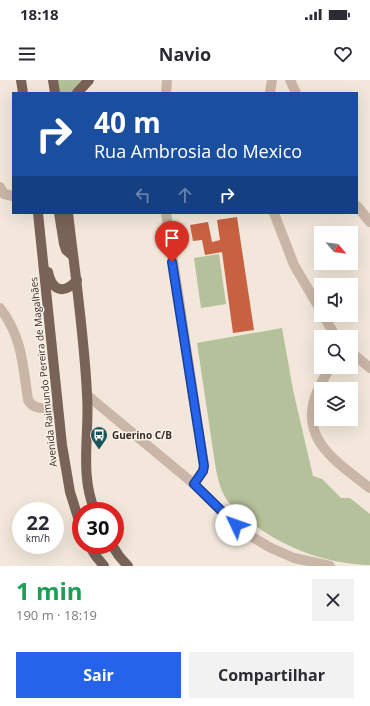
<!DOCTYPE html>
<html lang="pt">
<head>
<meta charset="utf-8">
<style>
  :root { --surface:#fff; --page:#f2f2f3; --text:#2b2b33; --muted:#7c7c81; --accent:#2563eb }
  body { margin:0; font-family:"Open Sans",sans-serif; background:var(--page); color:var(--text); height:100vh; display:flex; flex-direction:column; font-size:15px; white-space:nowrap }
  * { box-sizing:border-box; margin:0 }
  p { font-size:13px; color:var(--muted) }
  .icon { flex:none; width:22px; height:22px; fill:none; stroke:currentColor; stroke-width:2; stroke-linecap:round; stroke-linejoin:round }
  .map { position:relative; height:486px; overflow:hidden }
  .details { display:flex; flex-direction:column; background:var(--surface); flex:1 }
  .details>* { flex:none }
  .banner { position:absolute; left:12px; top:12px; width:346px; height:122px; border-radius:0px; box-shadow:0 4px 16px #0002; background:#1a4fa0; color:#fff; overflow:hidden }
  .needle { width:26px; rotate:119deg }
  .controls { position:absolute; left:314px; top:146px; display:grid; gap:8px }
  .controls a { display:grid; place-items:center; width:44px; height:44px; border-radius:0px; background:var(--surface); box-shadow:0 4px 16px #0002; font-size:20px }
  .speed { position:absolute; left:12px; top:422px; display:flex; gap:8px; font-size:20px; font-weight:700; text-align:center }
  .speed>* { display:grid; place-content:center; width:52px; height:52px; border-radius:50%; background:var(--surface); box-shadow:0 4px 16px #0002; line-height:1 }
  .speed small { font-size:10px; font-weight:400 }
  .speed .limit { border:6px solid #d22; background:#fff; color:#111 }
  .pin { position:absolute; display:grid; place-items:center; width:34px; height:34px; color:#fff; margin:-41px -17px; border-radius:50% 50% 50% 0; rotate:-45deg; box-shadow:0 0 4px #0007 }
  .pin .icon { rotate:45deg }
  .me { position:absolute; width:44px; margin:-22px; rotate:312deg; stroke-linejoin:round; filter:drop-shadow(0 0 3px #0008) }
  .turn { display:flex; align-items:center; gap:14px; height:84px; padding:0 16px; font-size:18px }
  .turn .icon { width:52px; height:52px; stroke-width:2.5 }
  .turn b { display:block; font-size:28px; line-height:34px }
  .lanes { display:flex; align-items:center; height:38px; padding:0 16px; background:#0003; justify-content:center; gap:20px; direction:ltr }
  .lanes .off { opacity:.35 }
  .round { display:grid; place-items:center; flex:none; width:42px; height:42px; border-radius:0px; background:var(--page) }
  .summary { display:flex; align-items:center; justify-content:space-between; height:68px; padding:0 16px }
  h1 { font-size:24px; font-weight:700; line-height:30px; color:#1e9e55 }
  .cta { display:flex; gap:8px; margin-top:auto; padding:8px 16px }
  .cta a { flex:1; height:46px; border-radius:0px; background:var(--accent); color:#fff; font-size:16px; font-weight:700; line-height:46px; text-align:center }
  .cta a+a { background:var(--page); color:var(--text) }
  .status { display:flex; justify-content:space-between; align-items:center; height:28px; padding:0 20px; background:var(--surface); direction:ltr }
  .status svg { height:11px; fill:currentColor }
  header { display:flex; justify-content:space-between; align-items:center; height:52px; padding:0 16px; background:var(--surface); font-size:18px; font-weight:700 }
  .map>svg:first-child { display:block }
</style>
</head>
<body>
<div class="status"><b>18:18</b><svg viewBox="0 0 49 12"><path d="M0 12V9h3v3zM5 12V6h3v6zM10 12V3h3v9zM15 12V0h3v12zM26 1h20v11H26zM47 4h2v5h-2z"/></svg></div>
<header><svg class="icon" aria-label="menu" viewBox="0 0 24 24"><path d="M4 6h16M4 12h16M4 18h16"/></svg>Navio<svg class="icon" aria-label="heart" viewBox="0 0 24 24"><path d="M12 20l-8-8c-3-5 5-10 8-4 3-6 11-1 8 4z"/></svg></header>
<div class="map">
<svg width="370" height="486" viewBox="0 0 370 486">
  <rect width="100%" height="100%" fill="#f2e7da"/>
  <g fill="#b5c19a">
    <polygon points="56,0 83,0 72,13 58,13"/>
    <polygon points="219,174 226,224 201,228 194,178"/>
    <path d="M282,248L293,310L313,396L322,399L341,418H350L370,434V485C327,484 287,469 253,444C241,435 228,425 222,411C219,405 218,397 216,390L197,263Z"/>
  </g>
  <polygon fill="#c86142" points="237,137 254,250 233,253 222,172 205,175 202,160 193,161 190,145 208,142 212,162 220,160 217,140"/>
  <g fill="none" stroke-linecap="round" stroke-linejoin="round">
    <g stroke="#cab6a6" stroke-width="10">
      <polyline points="290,0 296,13"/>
      <polyline points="166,13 167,0"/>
      <polyline points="270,13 272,0"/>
      <polyline points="0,107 4,114 13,116"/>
      <polyline points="357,126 370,142"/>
      <polyline points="166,133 204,386 203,391 194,404"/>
      <polyline points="274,133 294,185 321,231"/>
      <path d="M0,228C22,256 23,286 28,320C34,331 47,328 58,328"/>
      <polyline points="323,235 336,257"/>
      <polyline points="351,272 370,288"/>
      <path d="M330,287C326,295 321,303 317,312C297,359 338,383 370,408"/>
      <polyline points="87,315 194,404 226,436 246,453 269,467 294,478 330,486"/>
    </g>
    <g stroke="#796258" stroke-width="10">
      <polyline points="21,0 23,13"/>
      <polyline points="53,0 55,13"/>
      <polyline points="77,13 89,0"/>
      <polyline points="38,133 62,365 70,412 81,447"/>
      <polyline points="59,133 64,164 66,170 73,176"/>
      <path d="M68,133C75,193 84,253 87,314C90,352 79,394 95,431"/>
      <path d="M48,192C52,211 64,215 77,200"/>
      <polyline points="89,465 95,475 104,486"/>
      <polyline points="112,465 119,476 128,486"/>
    </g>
  </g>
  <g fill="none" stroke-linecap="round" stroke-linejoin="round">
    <g stroke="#184099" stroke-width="10">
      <polyline id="route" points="172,182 204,386 203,391 194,404 236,445"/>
    </g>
    <use href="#route" stroke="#2563eb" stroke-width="7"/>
  </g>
  <defs>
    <g id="bus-pin" transform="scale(0.9)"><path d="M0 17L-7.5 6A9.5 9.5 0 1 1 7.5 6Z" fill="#1c5558" stroke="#faf1e7"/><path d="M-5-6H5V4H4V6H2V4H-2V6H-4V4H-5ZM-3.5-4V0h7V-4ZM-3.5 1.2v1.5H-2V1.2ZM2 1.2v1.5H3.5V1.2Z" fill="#fff"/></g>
  </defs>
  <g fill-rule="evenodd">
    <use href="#bus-pin" x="99" y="355"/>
  </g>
  <g text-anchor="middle" stroke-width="3" stroke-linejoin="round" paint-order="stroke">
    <g font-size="10" fill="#362c27" stroke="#faf1e7">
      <text transform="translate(43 292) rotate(-96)" y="4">Avenida Raimundo Pereira de Magalhães</text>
    </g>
    <g font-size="10" font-weight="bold" fill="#362c27" stroke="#faf1e7" text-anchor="start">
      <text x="112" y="359">Guerino C/B</text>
    </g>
  </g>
</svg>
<div class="controls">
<a><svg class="needle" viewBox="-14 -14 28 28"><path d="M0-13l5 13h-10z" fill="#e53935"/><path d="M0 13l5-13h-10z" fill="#7c7c81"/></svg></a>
<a><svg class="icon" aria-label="sound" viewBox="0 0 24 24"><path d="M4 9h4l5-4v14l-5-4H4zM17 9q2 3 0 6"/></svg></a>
<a><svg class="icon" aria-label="search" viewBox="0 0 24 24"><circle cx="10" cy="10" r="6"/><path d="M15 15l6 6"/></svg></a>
<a><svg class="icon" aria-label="layers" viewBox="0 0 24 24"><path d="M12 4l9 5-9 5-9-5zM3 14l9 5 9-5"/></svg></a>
</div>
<div class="speed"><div>22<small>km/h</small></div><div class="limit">30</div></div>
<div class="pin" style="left:172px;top:182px;background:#d93025"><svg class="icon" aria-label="arrive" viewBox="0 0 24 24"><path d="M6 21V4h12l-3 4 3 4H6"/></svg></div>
<svg class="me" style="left:236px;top:445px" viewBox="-20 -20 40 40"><circle r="19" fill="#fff"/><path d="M0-13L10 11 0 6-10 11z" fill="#2563eb"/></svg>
<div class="banner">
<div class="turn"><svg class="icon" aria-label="right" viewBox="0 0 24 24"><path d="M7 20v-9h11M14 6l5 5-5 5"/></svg><div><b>40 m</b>Rua Ambrosia do Mexico</div></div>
<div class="lanes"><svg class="icon off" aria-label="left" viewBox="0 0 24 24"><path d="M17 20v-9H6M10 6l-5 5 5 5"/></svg><svg class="icon off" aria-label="ahead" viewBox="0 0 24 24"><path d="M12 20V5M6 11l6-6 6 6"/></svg><svg class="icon" aria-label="right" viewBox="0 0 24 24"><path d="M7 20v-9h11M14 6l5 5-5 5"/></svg></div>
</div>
</div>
<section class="details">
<div class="summary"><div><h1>1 min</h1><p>190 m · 18:19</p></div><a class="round"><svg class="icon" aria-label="close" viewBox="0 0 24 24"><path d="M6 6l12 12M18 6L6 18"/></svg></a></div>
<div class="cta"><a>Sair</a><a>Compartilhar</a></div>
</section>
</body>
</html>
